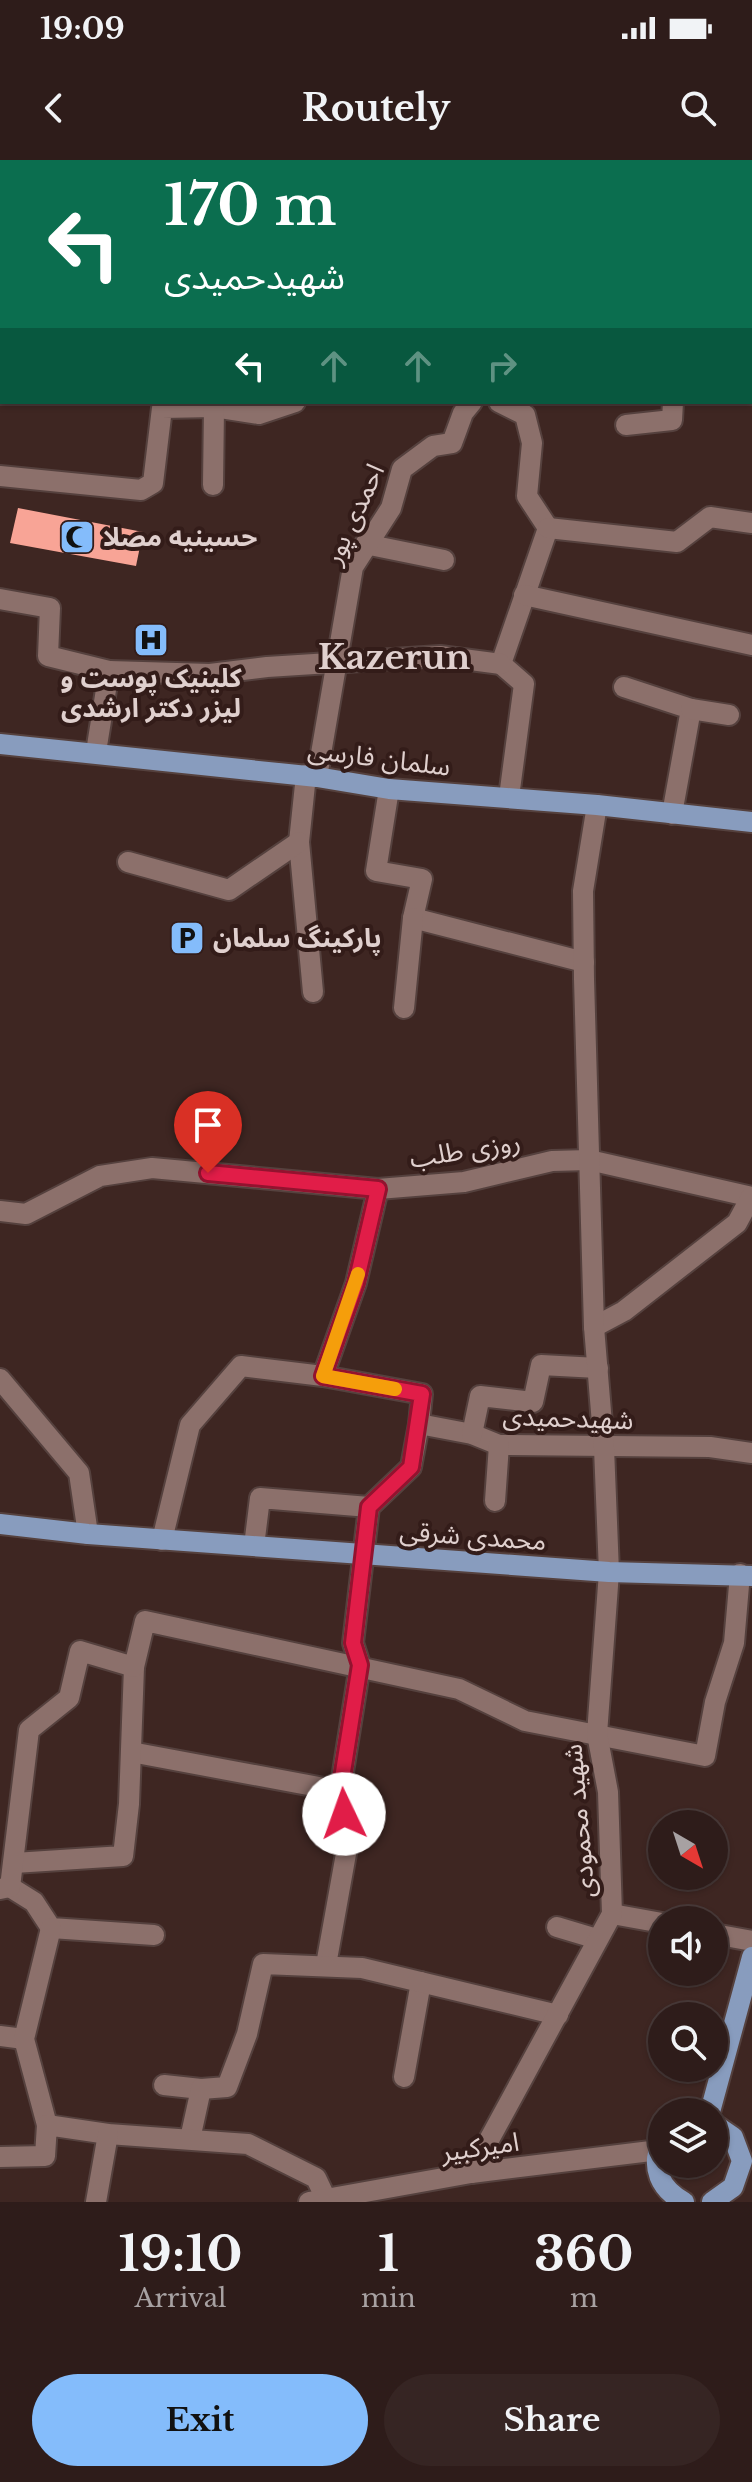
<!DOCTYPE html>
<html lang="en">
<head>
<meta charset="utf-8">
<style>
  :root { --surface:#2e1c1a; --page:#362523; --text:#f1f3f6; --muted:#a7a1a2; --line:#493a39; --accent:#84bcfb }
  body { margin:0; font-family:"Libre Baskerville","Noto Sans Arabic",serif; background:var(--page); color:var(--text); height:100vh; display:flex; flex-direction:column; font-size:30px; white-space:nowrap }
  * { box-sizing:border-box; margin:0 }
  p { font-size:26px; color:var(--muted) }
  .icon { flex:none; width:44px; height:44px; fill:none; stroke:currentColor; stroke-width:2; stroke-linecap:round; stroke-linejoin:round }
  .map { position:relative; height:2042px; overflow:hidden }
  .side { display:flex; flex-direction:column; background:var(--surface); flex:1 }
  .side>* { flex:none }
  .top-card { position:absolute; left:0px; top:0px; width:752px; height:244px; box-shadow:0 2px 6px #0004,0 0 0 2px var(--line); background:#0b6e4f; color:#fff; overflow:hidden }
  .needle { width:52px; rotate:141deg }
  .buttons { position:absolute; left:648px; top:1650px; display:grid; gap:16px }
  .buttons a { display:grid; place-items:center; width:80px; height:80px; border-radius:50%; background:var(--surface); box-shadow:0 2px 6px #0004,0 0 0 2px var(--line); font-size:40px }
  .pin { position:absolute; display:grid; place-items:center; width:68px; height:68px; color:#fff; margin:-82px -34px; border-radius:50% 50% 50% 0; rotate:-45deg; box-shadow:0 0 8px #0007 }
  .pin .icon { rotate:45deg }
  .me { position:absolute; width:88px; margin:-44px; rotate:357deg; stroke-linejoin:round; filter:drop-shadow(0 0 6px #0008) }
  .turn { display:flex; align-items:center; gap:28px; height:168px; padding:0 32px; font-size:36px }
  .turn .icon { width:104px; height:104px; stroke-width:2.5 }
  .turn b { display:block; font-size:56px; line-height:68px }
  .lanes { display:flex; align-items:center; height:76px; padding:0 32px; background:#0003; justify-content:center; gap:40px; direction:ltr }
  .lanes .off { opacity:.35 }
  .eta { display:flex; justify-content:space-evenly; align-items:center; height:136px; text-align:center }
  .eta b { font-size:48px; font-weight:700; line-height:56px }
  .button { display:flex; gap:16px; margin-top:auto; padding:16px 32px }
  .button a { flex:1; height:92px; border-radius:48px; background:var(--accent); color:#111; font-size:32px; font-weight:700; line-height:92px; text-align:center }
  .button a+a { background:var(--page); color:var(--text) }
  .status { display:flex; justify-content:space-between; align-items:center; height:56px; padding:0 40px; background:var(--surface); direction:ltr }
  .status svg { height:22px; fill:currentColor }
  header { display:flex; justify-content:space-between; align-items:center; height:104px; padding:0 32px; background:var(--surface); font-size:36px; font-weight:700 }
  .map>svg:first-child { display:block }
</style>
</head>
<body>
<div class="status"><b>19:09</b><svg viewBox="0 0 49 12"><path d="M0 12V9h3v3zM5 12V6h3v6zM10 12V3h3v9zM15 12V0h3v12zM26 1h20v11H26zM47 4h2v5h-2z"/></svg></div>
<header><svg class="icon" aria-label="back" viewBox="0 0 24 24"><path d="M15 5l-7 7 7 7"/></svg>Routely<svg class="icon" aria-label="search" viewBox="0 0 24 24"><circle cx="10" cy="10" r="6"/><path d="M15 15l6 6"/></svg></header>
<div class="map">
<svg width="752" height="2042" viewBox="0 0 752 2042">
  <rect width="100%" height="100%" fill="#3e2622"/>
  <polygon fill="#f8a496" points="18,348 143,372 136,406 10,383"/>
  <g fill="none" stroke-linecap="round" stroke-linejoin="round">
    <g stroke="#55413e" stroke-width="24">
      <g id="minor">
        <polyline points="442,0 442,2"/>
        <polyline points="736,1 747,2"/>
        <polyline points="199,2 200,0"/>
        <polyline points="516,2 520,0"/>
        <polyline points="0,16 2,16"/>
        <polyline points="750,157 752,157"/>
        <polyline points="499,242 525,255 532,283 527,336 548,368 501,504 524,524 509,637"/>
        <polyline points="626,265 672,260 673,242"/>
        <polyline points="0,316 141,330 153,323 162,248 214,247 259,254 295,242"/>
        <polyline points="213,325 214,247"/>
        <polyline points="548,368 677,382 710,357 752,363"/>
        <polyline points="365,384 444,400"/>
        <polyline points="524,435 752,485"/>
        <polyline points="0,439 50,448 48,496 109,511 96,592"/>
        <polyline points="109,511 210,514 267,507 440,496 501,504"/>
        <polyline points="624,527 691,549 672,654"/>
        <polyline points="691,549 729,555"/>
        <polyline points="306,615 299,682 313,832"/>
        <polyline points="317,617 353,407 391,348 402,309 433,286 452,283 463,253 472,242"/>
        <polyline points="389,629 376,711 422,719 413,758 584,802"/>
        <polyline points="128,702 229,730 299,682"/>
        <polyline points="404,848 413,758"/>
        <polyline points="0,1051 26,1054 100,1016 152,1008 378,1029 464,1022 552,1001 589,1000 752,1037"/>
        <polyline points="594,1167 624,1151 737,1063 751,1037"/>
        <polyline points="323,1216 422,1234 419,1264 472,1274 499,1285 710,1287 752,1293"/>
        <polyline points="0,1219 79,1313 88,1374"/>
        <polyline points="472,1274 480,1236 533,1242 541,1205 598,1208"/>
        <polyline points="495,1341 499,1285"/>
        <polyline points="162,1380 190,1265 241,1206 323,1216 356,1123 378,1029"/>
        <polyline points="254,1386 260,1338 369,1347"/>
        <polyline points="131,1592 340,1631"/>
        <polyline points="14,1703 123,1696 129,1644 134,1507"/>
        <polyline points="10,1727 34,1742 51,1768 154,1775"/>
        <polyline points="0,1729 10,1727 29,1570 69,1538 80,1491 134,1507 145,1461 459,1529 525,1561 705,1596 715,1542 734,1483 740,1414"/>
        <polyline points="612,1754 662,1763"/>
        <polyline points="557,1767 597,1779"/>
        <polyline points="714,1774 752,1781"/>
        <polyline points="326,1805 349,1677 340,1631 360,1505 353,1483 369,1347 411,1307 419,1264"/>
        <polyline points="0,1876 24,1879"/>
        <polyline points="404,1917 421,1822"/>
        <polyline points="164,1925 201,1929"/>
        <polyline points="47,1965 24,1879 51,1768"/>
        <polyline points="190,1979 201,1929 227,1927 247,1874 263,1804 362,1808 558,1855"/>
        <polyline points="0,1997 45,1996 47,1965 108,1974 248,1984 316,2018 326,2039"/>
        <polyline points="471,2013 612,1754 608,1632 597,1574 609,1412 604,1288 594,1167 584,819 583,731 597,645"/>
        <polyline points="96,2042 108,1974"/>
        <polyline points="309,2042 471,2013 659,1990"/>
      </g>
    </g>
    <g stroke="#55413e" stroke-width="24">
      <g id="major">
        <polyline points="21,2 22,0"/>
        <polyline points="0,165 2,149"/>
        <polyline points="0,584 317,617 389,629 597,645 752,662"/>
        <polyline points="0,1364 88,1374 609,1412 752,1416"/>
        <polyline points="710,1952 752,1797"/>
        <path d="M662,1982C650,2007 660,2029 684,2042"/>
        <polyline points="712,2042 733,2027 742,2001 733,1977 714,1964"/>
      </g>
    </g>
    <use href="#minor" stroke="#8c706b" stroke-width="20"/>
    <use href="#major" stroke="#889cbe" stroke-width="20"/>
  </g>
  <g fill="none" stroke-linecap="round" stroke-linejoin="round">
    <g stroke="#92132f" stroke-width="20">
      <polyline id="route" points="208,1013 378,1029 356,1123 323,1216 422,1234 411,1307 369,1347 353,1483 360,1505 340,1631 344,1654"/>
    </g>
    <use href="#route" stroke="#e11d48" stroke-width="14"/>
    <polyline stroke="#f59e0b" stroke-width="14" points="358,1114 323,1216 395,1229"/>
  </g>
  <defs>
    <g id="mosque-square" transform="scale(1.8)"><rect x="-9" y="-9" width="18" height="18" rx="4" fill="#84bcfb" stroke="#331c19"/><path d="M3.5-4.9A6 6 0 1 0 3.5 4.9A5 5 0 1 1 3.5-4.9Z" fill="#111"/></g>
    <g id="hospital-square" transform="scale(1.8)"><rect x="-9" y="-9" width="18" height="18" rx="4" fill="#84bcfb" stroke="#331c19"/><path d="M-5-5h3v3.5h4V-5h3V5h-3V1.5h-4V5h-3Z" fill="#111"/></g>
    <g id="parking-square" transform="scale(1.8)"><rect x="-9" y="-9" width="18" height="18" rx="4" fill="#84bcfb" stroke="#331c19"/><path d="M-3.5-5.5H1a3.5 3.5 0 0 1 0 7H-1V5.5H-3.5ZM-1-3.4V-.6H.8a1.4 1.4 0 0 0 0-2.8Z" fill="#111"/></g>
  </defs>
  <g fill-rule="evenodd">
    <use href="#mosque-square" x="77" y="377"/>
    <use href="#hospital-square" x="151" y="480"/>
    <use href="#parking-square" x="187" y="778"/>
  </g>
  <g text-anchor="middle" stroke-width="8" stroke-linejoin="round" paint-order="stroke">
    <g font-size="26" fill="#e0d0ce" stroke="#331c19">
      <text transform="translate(354 354) rotate(-65)" y="9">احمدی پور</text>
      <text transform="translate(379 598) rotate(7)" y="9">سلمان فارسی</text>
      <text transform="translate(465 990) rotate(-9)" y="9">روزی طلب</text>
      <text transform="translate(568 1258) rotate(2)" y="9">شهیدحمیدی</text>
      <text transform="translate(473 1376) rotate(4)" y="9">محمدی شرقی</text>
      <text transform="translate(579 1661) rotate(-95)" y="9">شهید محمودی</text>
      <text transform="translate(480 1987) rotate(-8)" y="9">امیرکبیر</text>
    </g>
    <g font-size="26" font-weight="bold" fill="#e0d0ce" stroke="#331c19" text-anchor="start">
      <text x="103" y="386">حسینیه مصلا</text>
      <text x="151" y="527" text-anchor="middle">کلینیک پوست و<tspan x="151" dy="30">لیزر دکتر ارشدی</tspan></text>
      <text x="213" y="787">پارکینگ سلمان</text>
    </g>
    <g font-size="34" font-weight="bold" fill="#e0d0ce" stroke="#331c19">
      <text x="394" y="509">Kazerun</text>
    </g>
  </g>
</svg>
<div class="buttons">
<a><svg class="needle" viewBox="-14 -14 28 28"><path d="M0-13l5 13h-10z" fill="#e53935"/><path d="M0 13l5-13h-10z" fill="#a7a1a2"/></svg></a>
<a><svg class="icon" aria-label="sound" viewBox="0 0 24 24"><path d="M4 9h4l5-4v14l-5-4H4zM17 9q2 3 0 6"/></svg></a>
<a><svg class="icon" aria-label="search" viewBox="0 0 24 24"><circle cx="10" cy="10" r="6"/><path d="M15 15l6 6"/></svg></a>
<a><svg class="icon" aria-label="layers" viewBox="0 0 24 24"><path d="M12 4l9 5-9 5-9-5zM3 14l9 5 9-5"/></svg></a>
</div>
<div class="pin" style="left:208px;top:1013px;background:#d93025"><svg class="icon" aria-label="arrive" viewBox="0 0 24 24"><path d="M6 21V4h12l-3 4 3 4H6"/></svg></div>
<svg class="me" style="left:344px;top:1654px" viewBox="-20 -20 40 40"><circle r="19" fill="#fff"/><path d="M0-13L10 11 0 6-10 11z" fill="#e11d48"/></svg>
<div class="top-card">
<div class="turn"><svg class="icon" aria-label="left" viewBox="0 0 24 24"><path d="M17 20v-9H6M10 6l-5 5 5 5"/></svg><div><b>170 m</b>شهیدحمیدی</div></div>
<div class="lanes"><svg class="icon" aria-label="left" viewBox="0 0 24 24"><path d="M17 20v-9H6M10 6l-5 5 5 5"/></svg><svg class="icon off" aria-label="ahead" viewBox="0 0 24 24"><path d="M12 20V5M6 11l6-6 6 6"/></svg><svg class="icon off" aria-label="ahead" viewBox="0 0 24 24"><path d="M12 20V5M6 11l6-6 6 6"/></svg><svg class="icon off" aria-label="right" viewBox="0 0 24 24"><path d="M7 20v-9h11M14 6l5 5-5 5"/></svg></div>
</div>
</div>
<section class="side">
<div class="eta">
<div><b>19:10</b><p>Arrival</p></div>
<div><b>1</b><p>min</p></div>
<div><b>360</b><p>m</p></div>
</div>
<div class="button"><a>Exit</a><a>Share</a></div>
</section>
</body>
</html>
